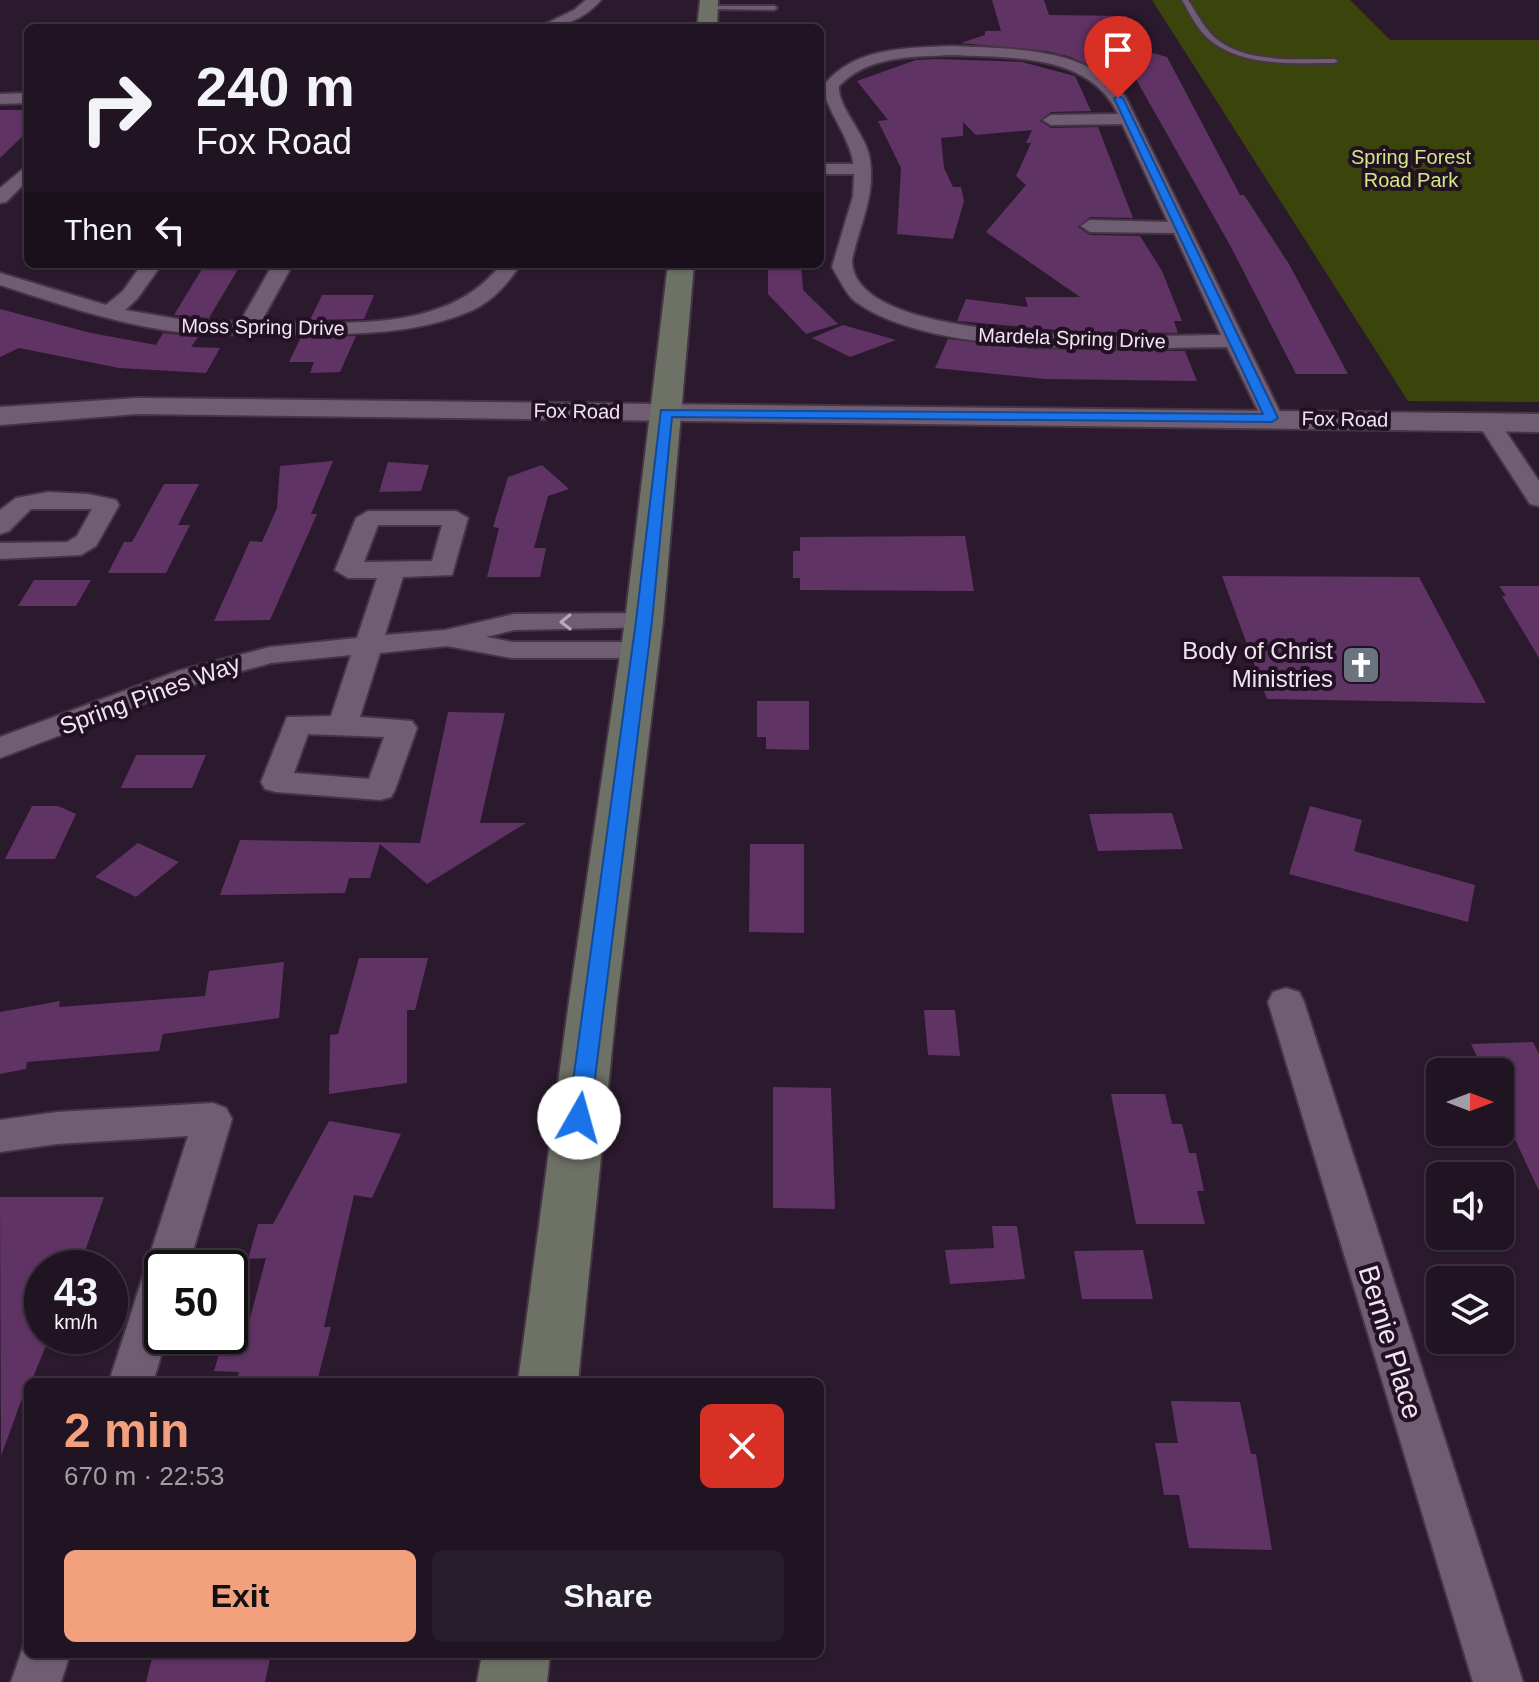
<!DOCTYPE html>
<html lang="en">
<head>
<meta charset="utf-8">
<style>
  :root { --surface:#201422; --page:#281d2a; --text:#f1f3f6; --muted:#a29ea5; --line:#3d3340; --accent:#f2a07e }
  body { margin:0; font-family:Arial,sans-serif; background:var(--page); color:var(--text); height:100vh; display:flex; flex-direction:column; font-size:30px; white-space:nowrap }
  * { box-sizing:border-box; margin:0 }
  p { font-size:26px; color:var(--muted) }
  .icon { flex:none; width:44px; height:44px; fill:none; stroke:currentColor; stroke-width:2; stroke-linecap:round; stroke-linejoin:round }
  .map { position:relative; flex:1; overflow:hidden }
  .panel { position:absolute; left:24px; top:1378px; width:800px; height:280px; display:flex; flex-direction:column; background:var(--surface); border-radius:12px; box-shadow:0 2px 6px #0004,0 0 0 2px var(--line) }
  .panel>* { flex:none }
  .guide { position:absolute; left:24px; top:24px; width:800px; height:244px; border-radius:12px; box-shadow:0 2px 6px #0004,0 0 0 2px var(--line); background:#201422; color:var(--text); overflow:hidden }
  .needle { width:52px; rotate:90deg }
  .fabs { position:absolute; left:1426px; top:1058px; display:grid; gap:16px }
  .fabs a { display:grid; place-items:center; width:88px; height:88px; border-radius:12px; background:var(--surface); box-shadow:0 2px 6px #0004,0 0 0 2px var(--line); font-size:40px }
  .speed { position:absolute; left:24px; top:1250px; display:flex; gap:16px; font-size:40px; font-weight:700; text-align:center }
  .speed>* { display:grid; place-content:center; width:104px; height:104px; border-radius:50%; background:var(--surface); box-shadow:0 2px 6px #0004,0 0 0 2px var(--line); line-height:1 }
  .speed small { font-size:20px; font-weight:400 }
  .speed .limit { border:4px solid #111; border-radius:12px; background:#fff; color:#111 }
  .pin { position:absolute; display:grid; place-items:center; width:68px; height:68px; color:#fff; margin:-82px -34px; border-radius:50% 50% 50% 0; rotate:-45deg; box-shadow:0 0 8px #0007 }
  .pin .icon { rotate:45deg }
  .me { position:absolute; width:88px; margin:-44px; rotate:7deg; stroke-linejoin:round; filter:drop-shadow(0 0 6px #0008) }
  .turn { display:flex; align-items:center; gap:28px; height:168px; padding:0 40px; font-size:36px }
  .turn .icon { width:104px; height:104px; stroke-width:2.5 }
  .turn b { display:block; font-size:56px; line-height:68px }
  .then { display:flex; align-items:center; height:76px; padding:0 40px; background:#0003; gap:16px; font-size:30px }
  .round { display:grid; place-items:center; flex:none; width:84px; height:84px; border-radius:12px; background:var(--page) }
  .summary { display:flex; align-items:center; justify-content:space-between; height:136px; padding:0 40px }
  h1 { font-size:48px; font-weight:700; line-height:60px; color:var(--accent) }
  .primary-button { display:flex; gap:16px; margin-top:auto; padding:16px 40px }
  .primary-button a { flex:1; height:92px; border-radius:12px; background:var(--accent); color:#111; font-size:32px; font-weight:700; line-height:92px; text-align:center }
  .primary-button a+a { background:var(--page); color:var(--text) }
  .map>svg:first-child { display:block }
</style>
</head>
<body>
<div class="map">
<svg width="1539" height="1682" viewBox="0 0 1539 1682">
  <rect width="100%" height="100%" fill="#2b1a2d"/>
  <polygon fill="#3b450b" points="1152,0 1350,0 1390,40 1539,40 1539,402 1408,401"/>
  <g fill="#603365">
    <polygon points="992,0 1044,0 1049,15 1128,16 1100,38 1167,57 1240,195 1244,195 1289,264 1348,374 1296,374 1231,247 1133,74 1106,74 1071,57 1047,51 961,43 985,35 985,31 1001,31"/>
    <polygon points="937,59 1022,62 1075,76 1091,111 1051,112 1040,121 1051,128 1098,127 1133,218 1090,217 1078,227 1090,235 1140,236 1162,271 1182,321 1174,321 1178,333 1078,332 957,321 966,299 1028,307 1025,297 1080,297 986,232 1026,185 1016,176 1031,143 1026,143 1032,130 976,135 963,122 963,136 941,138 944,168 953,187 961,187 964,201 953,239 897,234 901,168 878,121 888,120 857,81 916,60"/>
    <polygon points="0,110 28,110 28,131 0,158"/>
    <polygon points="205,264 241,264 209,318 174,315"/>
    <polygon points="772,264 801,264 803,290 838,324 806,334 768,294 768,269 772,269"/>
    <polygon points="322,295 374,295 364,319 310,320"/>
    <polygon points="0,309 91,333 156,345 163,333 198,337 191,347 220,348 206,373 119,368 19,348 0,357"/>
    <polygon points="843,325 896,340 850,357 812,338"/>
    <polygon points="356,336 340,372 310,373 314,362 289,362 301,337"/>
    <polygon points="948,339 1034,349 1185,351 1197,381 1045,379 935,368"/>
    <polygon points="333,461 311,514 317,514 270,620 214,621 250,541 262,542 277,508 280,466"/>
    <polygon points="388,462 429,465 421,491 379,492"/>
    <polygon points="542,465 569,489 548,496 534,548 546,548 540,577 487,577 499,528 493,527 508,477"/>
    <polygon points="164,484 199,484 178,525 190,525 166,573 108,573 124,542 132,542"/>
    <polygon points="965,536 974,591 800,590 800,578 793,578 793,551 800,551 800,537"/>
    <polygon points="1222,576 1419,577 1486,703 1267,699"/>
    <polygon points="34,580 91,580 76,606 18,606"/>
    <polygon points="1499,586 1539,586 1539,658 1502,596 1506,596"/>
    <polygon points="757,701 809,701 809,750 766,749 766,737 757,737"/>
    <polygon points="448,712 505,713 480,823 526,823 427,884 380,844 370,878 349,878 345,893 220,895 240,840 420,843"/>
    <polygon points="136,755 206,755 192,788 121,788"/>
    <polygon points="32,806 58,806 76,814 55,859 5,859"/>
    <polygon points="1310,806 1362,820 1354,851 1475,885 1468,922 1289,874"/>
    <polygon points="1172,813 1183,849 1098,851 1089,814"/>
    <polygon points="138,843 179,862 136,897 95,877"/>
    <polygon points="750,844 804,844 804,933 749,932"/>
    <polygon points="359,958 428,958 415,1010 407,1010 407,1083 329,1094 330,1035 338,1034"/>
    <polygon points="284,962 279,1018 163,1034 159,1051 27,1062 26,1069 0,1074 0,1012 60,1001 59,1007 205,996 209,971"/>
    <polygon points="924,1010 955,1010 960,1056 928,1055"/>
    <polygon points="1533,1042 1539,1054 1539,1191 1500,1107 1500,1072 1484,1072 1471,1044"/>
    <polygon points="773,1087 831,1088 835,1209 773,1208"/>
    <polygon points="1111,1094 1165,1094 1172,1124 1182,1124 1189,1153 1196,1153 1204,1191 1197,1191 1205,1224 1136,1224"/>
    <polygon points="329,1121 401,1134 372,1198 354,1195 324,1327 331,1327 317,1382 236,1382 239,1372 214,1371 224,1336 230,1336 230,1326 248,1326 266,1258 248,1259 258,1224 273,1224"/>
    <polygon points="0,1197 104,1197 80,1265 42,1265 42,1336 50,1336 31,1382 28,1382 1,1456"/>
    <polygon points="992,1226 1017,1226 1025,1279 950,1284 945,1250 994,1248"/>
    <polygon points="1143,1250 1153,1299 1082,1299 1074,1251"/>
    <polygon points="1171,1401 1240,1402 1251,1454 1256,1454 1272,1550 1189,1548 1179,1495 1164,1495 1155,1443 1178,1443"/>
    <polygon points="153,1654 271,1654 265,1682 146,1682"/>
  </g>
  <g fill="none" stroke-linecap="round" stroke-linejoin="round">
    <g stroke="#443645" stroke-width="4">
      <g id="service">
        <path d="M1182,0H1188C1196,12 1203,26 1213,36C1243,64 1297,59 1334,59L1338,61L1334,63C1295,63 1244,67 1211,41C1198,31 1190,14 1182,0Z"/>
        <polygon points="709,6 774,6 777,8 774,10 707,9"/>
      </g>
    </g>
    <g stroke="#443645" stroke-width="4">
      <g id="minor">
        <path d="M586,0H601C584,19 562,28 537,28L574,10Z"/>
        <path d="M952,46C1010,49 1089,46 1126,98L1283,418L1280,423H1264L1227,347C1131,348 934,359 856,302C846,295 839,278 832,267L853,196L854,174H820V164H853V161C849,135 821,102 824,85C854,47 907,48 952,46ZM952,55C1011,58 1089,53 1118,114L1051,115L1043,120L1051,125L1122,124L1168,222L1090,220L1081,226L1090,232L1174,233L1221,335C1160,335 852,350 852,260C860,223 877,193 869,155C864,132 837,106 839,86C869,55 912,57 952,55Z"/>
        <polygon points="28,93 28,103 0,104 0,94"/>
        <polygon points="28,165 28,180 6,202 0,203 0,188"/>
        <path d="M142,264H162L137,299L125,310L178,319L240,322L273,264H293L261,322C340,322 448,335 501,264H521C508,283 494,300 473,310C410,338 336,334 268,334C234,334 199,336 164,330C108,321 55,303 0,285V273L106,305L123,291Z"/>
        <polygon points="1488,415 1496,417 1539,481 1539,506 1530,504 1477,422"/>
        <polygon points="48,492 88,494 116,500 119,505 96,546 81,555 0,559 0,543 67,542 77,536 92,509 31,509 9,531 0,534 0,510 16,498"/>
        <path d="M368,511H456L468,518L452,575L403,577L385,635L445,630L514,614L644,613L654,615L658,621L654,627L514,630L486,637L512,642H640L650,644L654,650L650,656L640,658H512L447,646L380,653L360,717L412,721L417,728L395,790L391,797L380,800L276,792L265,789L261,782L287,717L331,716L351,655L271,663L198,683L0,758V737L178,671L270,647L357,638L377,578H348L335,570L356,518ZM378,525H442L432,561L364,562ZM308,734L384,737L369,779L294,773Z"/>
        <polygon points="1286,988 1299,992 1304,1002 1523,1682 1473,1682 1268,1002 1273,992"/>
        <polygon points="213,1103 226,1108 232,1119 188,1268 162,1268 162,1336 167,1336 153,1382 109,1382 188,1136 57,1144 0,1152 0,1120 57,1112"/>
        <polygon points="27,1636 28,1654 70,1654 61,1682 11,1682"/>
      </g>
    </g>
    <g stroke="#443645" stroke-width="4">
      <polygon id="tertiary" points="137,398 1539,414 1539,432 137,414 0,425 0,407"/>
    </g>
    <g stroke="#443645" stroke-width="4">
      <g id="secondary">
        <polygon points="700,0 718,0 717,28 697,28"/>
        <polygon points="668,264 694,264 663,621 617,1001 578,1382 518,1382 569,1001 625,621"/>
        <polygon points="482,1654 550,1654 547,1682 477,1682"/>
      </g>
    </g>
    <use href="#service" fill="#715d73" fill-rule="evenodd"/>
    <use href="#minor" fill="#715d73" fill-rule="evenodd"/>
    <use href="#tertiary" fill="#715d73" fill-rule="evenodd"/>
    <use href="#secondary" fill="#6d7166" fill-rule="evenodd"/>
  </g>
  <defs><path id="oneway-chevron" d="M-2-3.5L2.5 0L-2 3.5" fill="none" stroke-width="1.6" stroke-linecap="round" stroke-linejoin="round" transform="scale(2)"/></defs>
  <use stroke="#b7a7b8" href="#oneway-chevron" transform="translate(566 622) rotate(179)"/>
  <polygon fill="#1a73e8" stroke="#114b97" stroke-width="2" points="1118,96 1123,98 1278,418 1272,422 672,417 652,621 590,1118 587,1124 572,1124 568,1118 636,621 661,410 1263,414 1114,98"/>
  <defs>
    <g id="church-square" transform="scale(2)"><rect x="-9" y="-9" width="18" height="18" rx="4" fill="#6b7280" stroke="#211123"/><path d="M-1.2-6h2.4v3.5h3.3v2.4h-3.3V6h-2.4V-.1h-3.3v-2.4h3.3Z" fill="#fff"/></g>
  </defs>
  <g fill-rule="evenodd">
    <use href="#church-square" x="1361" y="665"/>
  </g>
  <g text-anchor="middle" stroke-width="8" stroke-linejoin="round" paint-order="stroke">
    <g font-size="20" fill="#d2e884" stroke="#211123">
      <text x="1411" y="164">Spring Forest<tspan x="1411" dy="23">Road Park</tspan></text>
    </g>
    <g font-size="20" fill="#f0e4f1" stroke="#211123">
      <text transform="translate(263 327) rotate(1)" y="7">Moss Spring Drive</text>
      <text transform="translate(1072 338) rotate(2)" y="7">Mardela Spring Drive</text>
      <text transform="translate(577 411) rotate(1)" y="7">Fox Road</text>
      <text transform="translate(1345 419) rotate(1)" y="7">Fox Road</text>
    </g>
    <g font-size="24" fill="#f0e4f1" stroke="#211123" text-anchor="end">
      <text x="1333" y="659">Body of Christ<tspan x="1333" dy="28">Ministries</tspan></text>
    </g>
    <g font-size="24" fill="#f0e4f1" stroke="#211123">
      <text transform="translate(150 695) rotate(-20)" y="8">Spring Pines Way</text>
    </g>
    <g font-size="28" fill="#f0e4f1" stroke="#211123">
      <text transform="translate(1391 1342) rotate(73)" y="10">Bernie Place</text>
    </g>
  </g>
</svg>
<div class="fabs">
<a><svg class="needle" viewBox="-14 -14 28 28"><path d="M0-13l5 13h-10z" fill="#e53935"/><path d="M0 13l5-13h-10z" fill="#a29ea5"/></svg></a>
<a><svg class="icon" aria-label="sound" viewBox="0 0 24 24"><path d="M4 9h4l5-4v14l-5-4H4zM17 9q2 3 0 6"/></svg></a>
<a><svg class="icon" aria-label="layers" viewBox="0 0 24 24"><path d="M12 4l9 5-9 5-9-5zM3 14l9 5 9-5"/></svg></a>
</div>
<div class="speed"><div>43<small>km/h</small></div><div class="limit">50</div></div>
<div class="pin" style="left:1118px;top:98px;background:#d93025"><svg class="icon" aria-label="arrive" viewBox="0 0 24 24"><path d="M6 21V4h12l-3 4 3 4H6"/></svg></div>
<svg class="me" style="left:579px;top:1118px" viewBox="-20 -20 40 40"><circle r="19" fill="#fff"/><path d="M0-13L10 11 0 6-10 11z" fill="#1a73e8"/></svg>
<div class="guide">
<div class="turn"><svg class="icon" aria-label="right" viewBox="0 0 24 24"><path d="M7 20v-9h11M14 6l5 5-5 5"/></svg><div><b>240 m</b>Fox Road</div></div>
<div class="then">Then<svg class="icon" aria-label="left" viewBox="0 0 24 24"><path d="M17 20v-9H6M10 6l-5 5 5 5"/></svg></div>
</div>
<section class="panel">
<div class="summary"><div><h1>2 min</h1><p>670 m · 22:53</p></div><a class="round" style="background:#d93025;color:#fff"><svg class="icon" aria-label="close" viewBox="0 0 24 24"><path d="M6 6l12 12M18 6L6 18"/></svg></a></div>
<div class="primary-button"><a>Exit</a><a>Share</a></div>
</section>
</div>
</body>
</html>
